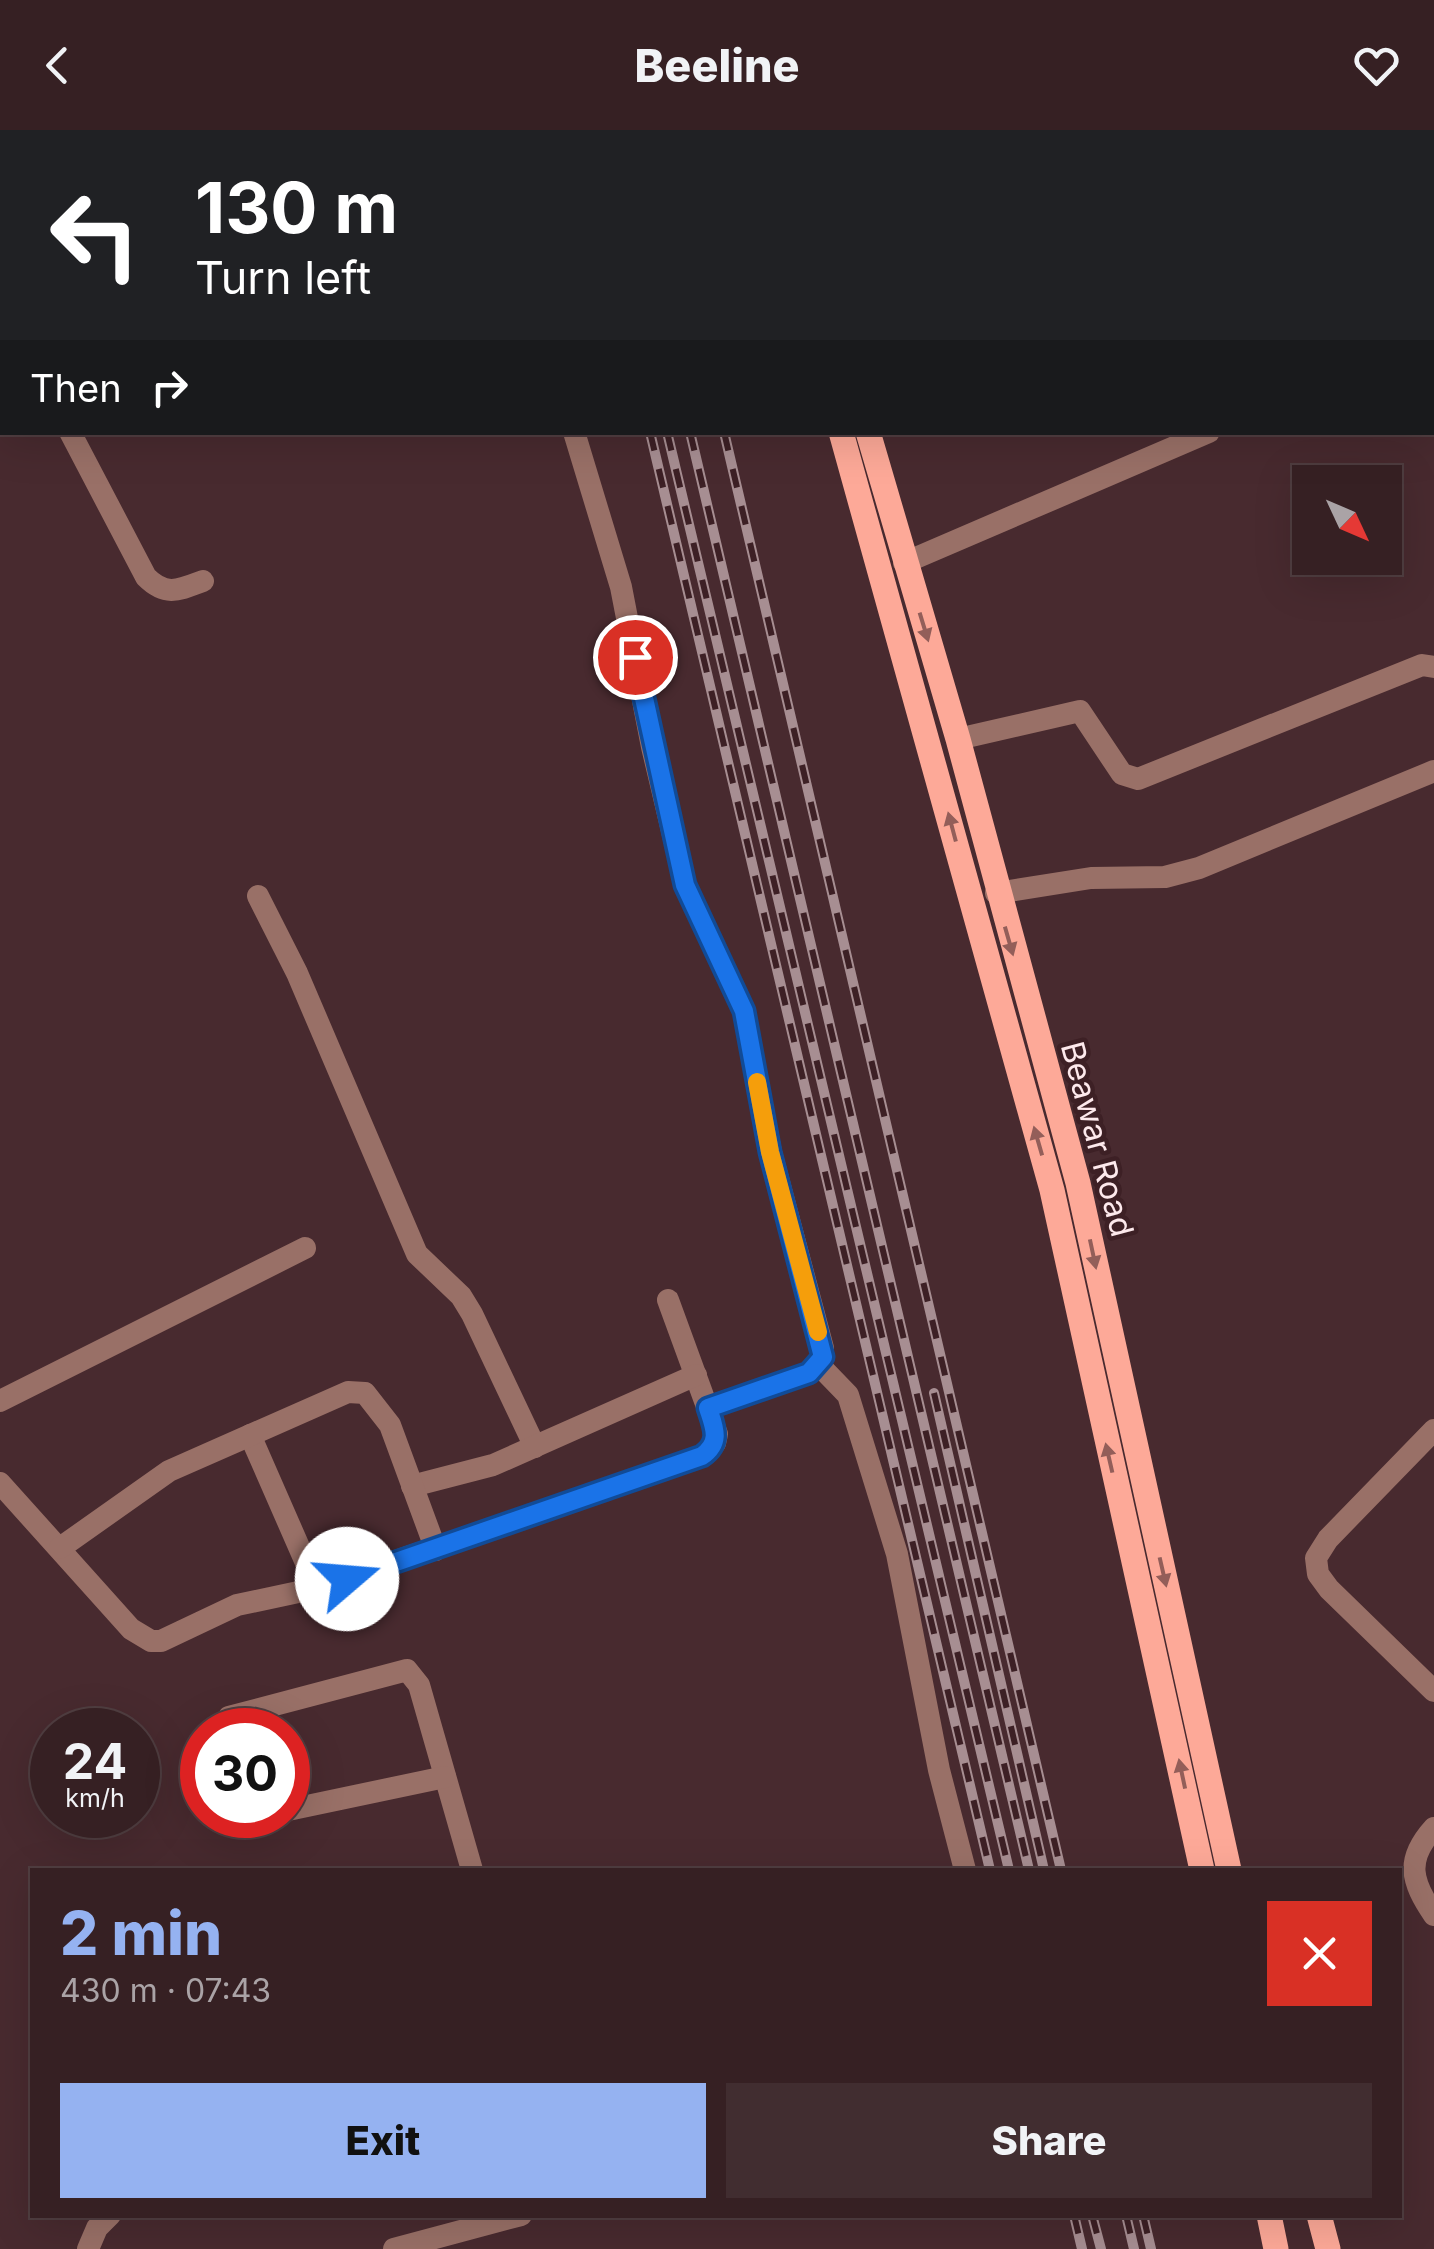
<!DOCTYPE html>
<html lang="en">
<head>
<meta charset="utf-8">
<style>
  :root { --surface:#362023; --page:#412d30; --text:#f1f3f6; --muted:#aaa3a6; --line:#503e41; --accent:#95b2f1 }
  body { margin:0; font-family:Inter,sans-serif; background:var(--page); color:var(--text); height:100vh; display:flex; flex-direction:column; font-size:38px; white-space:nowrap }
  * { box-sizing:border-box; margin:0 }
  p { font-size:32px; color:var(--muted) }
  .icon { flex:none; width:55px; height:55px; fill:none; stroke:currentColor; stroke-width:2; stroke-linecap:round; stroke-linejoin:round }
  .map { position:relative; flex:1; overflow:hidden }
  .side { position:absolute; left:30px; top:1738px; width:1372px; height:350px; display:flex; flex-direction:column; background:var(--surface); border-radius:0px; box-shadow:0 10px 40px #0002,0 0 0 2px var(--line) }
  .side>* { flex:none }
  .banner { position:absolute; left:0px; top:0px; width:1435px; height:305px; box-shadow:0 10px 40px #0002,0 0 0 2px var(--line); background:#202124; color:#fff; overflow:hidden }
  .needle { width:65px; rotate:134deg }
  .fabs { position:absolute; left:1292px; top:335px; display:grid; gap:20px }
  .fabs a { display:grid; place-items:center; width:110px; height:110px; border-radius:0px; background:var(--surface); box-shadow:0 10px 40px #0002,0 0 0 2px var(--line); font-size:50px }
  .speed { position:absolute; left:30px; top:1578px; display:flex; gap:20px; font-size:50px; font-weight:700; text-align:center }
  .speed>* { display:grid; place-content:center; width:130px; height:130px; border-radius:50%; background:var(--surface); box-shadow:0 10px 40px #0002,0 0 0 2px var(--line); line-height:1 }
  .speed small { font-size:25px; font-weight:400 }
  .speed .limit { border:15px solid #d22; background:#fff; color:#111 }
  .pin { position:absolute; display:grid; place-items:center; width:85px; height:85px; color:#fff; margin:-42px; border:5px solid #fff; border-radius:50%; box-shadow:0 2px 10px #0007 }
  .me { position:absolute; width:110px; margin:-55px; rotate:72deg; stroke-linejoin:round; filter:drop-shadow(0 0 8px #0008) }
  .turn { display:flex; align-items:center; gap:35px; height:210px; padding:0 30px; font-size:45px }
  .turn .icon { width:130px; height:130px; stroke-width:2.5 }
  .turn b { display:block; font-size:70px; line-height:85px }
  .then { display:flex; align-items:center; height:95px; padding:0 30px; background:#0003; gap:20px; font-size:38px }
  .round { display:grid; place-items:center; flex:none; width:105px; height:105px; border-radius:0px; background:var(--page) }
  .headline { display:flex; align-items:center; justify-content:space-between; height:170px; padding:0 30px }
  h1 { font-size:60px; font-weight:800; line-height:75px; color:var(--accent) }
  .cta { display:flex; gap:20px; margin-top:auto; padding:20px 30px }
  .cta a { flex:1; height:115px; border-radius:0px; background:var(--accent); color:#111; font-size:40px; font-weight:800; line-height:115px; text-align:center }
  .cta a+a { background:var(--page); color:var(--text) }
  header { display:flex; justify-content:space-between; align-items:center; height:130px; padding:0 30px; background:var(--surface); font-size:45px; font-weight:800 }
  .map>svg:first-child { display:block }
</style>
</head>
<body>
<header><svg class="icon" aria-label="back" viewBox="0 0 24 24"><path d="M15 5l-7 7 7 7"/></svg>Beeline<svg class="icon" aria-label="heart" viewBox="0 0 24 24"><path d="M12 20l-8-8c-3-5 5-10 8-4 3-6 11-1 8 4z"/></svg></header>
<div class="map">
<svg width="1434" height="2119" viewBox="0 0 1434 2119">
  <rect width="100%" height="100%" fill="#482a2f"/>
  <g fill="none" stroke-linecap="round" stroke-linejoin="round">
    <g stroke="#997067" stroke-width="22">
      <polyline points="268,0 269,2"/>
      <polyline points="420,0 421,2"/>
      <polyline points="112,2 116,0"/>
      <polyline points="0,11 2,18"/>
      <polyline points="0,114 2,119"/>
      <polyline points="1432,212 1434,211"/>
      <polyline points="0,291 2,290"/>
      <path d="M70,302L146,447C166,467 179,460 203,451"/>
      <polyline points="574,302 621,457 652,617 685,755 744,881 771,1022 823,1218 819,1235 809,1243 708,1277"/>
      <polyline points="904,433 1209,302"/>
      <polyline points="958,609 1080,581 1122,644 1138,649 1422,535 1434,537"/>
      <polyline points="996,763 1091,748 1165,747 1199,738 1434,641"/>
      <polyline points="258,766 297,843 417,1124 461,1166 472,1184 535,1317"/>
      <polyline points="819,1235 848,1265 897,1424 939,1640 965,1740"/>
      <polyline points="0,1271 305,1118"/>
      <polyline points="1434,1300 1328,1409 1316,1428 1318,1444 1329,1459 1434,1561"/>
      <polyline points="250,1305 317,1458"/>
      <polyline points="0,1353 131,1499 151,1511 161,1511 237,1475 317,1458 703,1326 715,1313 717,1304 668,1170"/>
      <polyline points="412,1356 493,1335 696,1245"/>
      <polyline points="60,1418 169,1341 348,1262 365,1263 390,1295 436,1420"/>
      <polyline points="229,1587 407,1540 419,1555 472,1740"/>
      <polyline points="288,1680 445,1647"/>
      <path d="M1434,1698C1405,1730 1411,1751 1434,1785"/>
      <polyline points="88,2119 97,2098 110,2085"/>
      <polyline points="394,2119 521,2085"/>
    </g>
    <g stroke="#fda998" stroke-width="25">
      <polyline points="772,0 772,2"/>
      <polyline points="797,0 798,2"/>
      <polyline points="841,302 1052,1060 1202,1740"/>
      <polyline points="868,302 958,609 1078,1053 1229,1740"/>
      <polyline points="1269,2085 1276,2119"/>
      <polyline points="1319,2085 1328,2119"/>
    </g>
    <g stroke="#a78e92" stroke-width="10">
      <g id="rail">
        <polyline points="574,0 574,2"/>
        <polyline points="590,0 591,2"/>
        <polyline points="618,0 619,2"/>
        <polyline points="636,0 637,2"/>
        <polyline points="652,0 653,2"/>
        <polyline points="650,302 990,1740"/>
        <polyline points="667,302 1009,1740"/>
        <polyline points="690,302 1029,1740"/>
        <polyline points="724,302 1061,1740"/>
        <polyline points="934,1263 1044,1740"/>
        <polyline points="1074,2085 1082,2119"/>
        <polyline points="1092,2085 1101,2119"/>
        <polyline points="1126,2085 1134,2119"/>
        <polyline points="1143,2085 1151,2119"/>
      </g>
    </g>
    <use href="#rail" stroke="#3d2025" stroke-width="6" stroke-dasharray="19" stroke-linecap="butt"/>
  </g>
  <defs><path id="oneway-solid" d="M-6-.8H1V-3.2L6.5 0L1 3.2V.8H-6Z" transform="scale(2.5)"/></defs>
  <g fill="#935e59">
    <use href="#oneway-solid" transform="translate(924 497) rotate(73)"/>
    <use href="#oneway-solid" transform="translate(952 697) rotate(-105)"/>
    <use href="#oneway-solid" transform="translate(1009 811) rotate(74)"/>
    <use href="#oneway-solid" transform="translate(1038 1011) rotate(-106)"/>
    <use href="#oneway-solid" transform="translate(1093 1124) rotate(78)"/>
    <use href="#oneway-solid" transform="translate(1109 1328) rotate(-103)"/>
    <use href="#oneway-solid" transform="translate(1163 1442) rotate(77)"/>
    <use href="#oneway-solid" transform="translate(1182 1644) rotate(-102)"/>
  </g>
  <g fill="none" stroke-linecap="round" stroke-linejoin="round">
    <g stroke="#114b97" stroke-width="25">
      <path id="route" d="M347,1449L702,1326C722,1312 714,1297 708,1278L809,1243L823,1227L770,1022L744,881L685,755L635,527"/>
    </g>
    <use href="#route" stroke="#1a73e8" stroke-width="18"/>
    <polyline stroke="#f59e0b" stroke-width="18" points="757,952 770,1022 818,1202"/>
  </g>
  <g text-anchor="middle" stroke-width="9" stroke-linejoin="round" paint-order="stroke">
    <g font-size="32" fill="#fde9ec" stroke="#3d2025">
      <text transform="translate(1097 1009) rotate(75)" y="11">Beawar Road</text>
    </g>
  </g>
</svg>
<div class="fabs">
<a><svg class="needle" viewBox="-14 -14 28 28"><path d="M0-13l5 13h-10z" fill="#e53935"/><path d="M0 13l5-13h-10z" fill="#aaa3a6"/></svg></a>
</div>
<div class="speed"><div>24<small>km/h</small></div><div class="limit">30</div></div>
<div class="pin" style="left:635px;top:527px;background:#d93025"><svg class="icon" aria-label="arrive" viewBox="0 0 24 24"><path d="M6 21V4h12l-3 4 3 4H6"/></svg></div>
<svg class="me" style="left:347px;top:1449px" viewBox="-20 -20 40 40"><circle r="19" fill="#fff"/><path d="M0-13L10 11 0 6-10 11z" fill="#1a73e8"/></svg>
<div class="banner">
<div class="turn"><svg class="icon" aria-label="left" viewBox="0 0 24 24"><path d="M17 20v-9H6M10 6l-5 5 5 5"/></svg><div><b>130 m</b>Turn left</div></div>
<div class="then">Then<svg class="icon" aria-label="right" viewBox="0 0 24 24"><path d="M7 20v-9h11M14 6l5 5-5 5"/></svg></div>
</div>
<section class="side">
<div class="headline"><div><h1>2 min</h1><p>430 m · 07:43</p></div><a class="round" style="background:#d93025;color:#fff"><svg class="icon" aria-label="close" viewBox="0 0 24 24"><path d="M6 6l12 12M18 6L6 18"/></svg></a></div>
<div class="cta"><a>Exit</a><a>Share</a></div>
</section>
</div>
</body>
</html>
